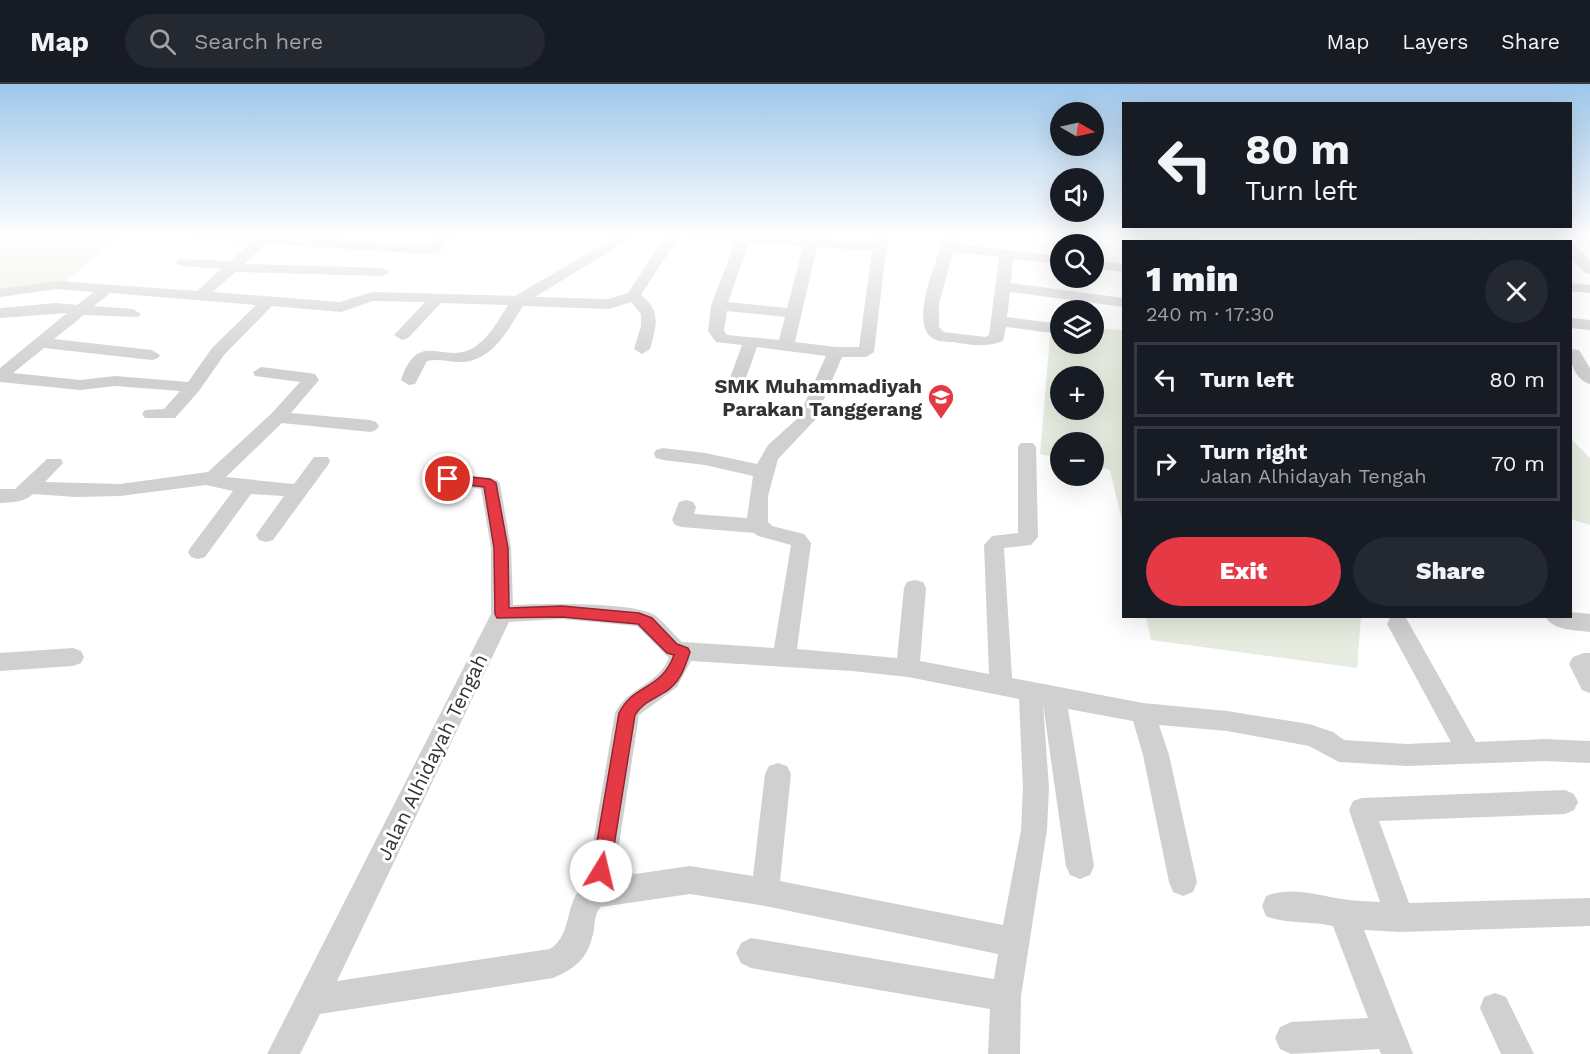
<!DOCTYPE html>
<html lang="en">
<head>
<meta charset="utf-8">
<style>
  :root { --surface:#171b24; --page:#242831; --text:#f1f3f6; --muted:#9ea1a6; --line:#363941; --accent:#e63946 }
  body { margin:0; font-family:"Work Sans",sans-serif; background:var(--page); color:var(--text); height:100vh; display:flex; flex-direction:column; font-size:22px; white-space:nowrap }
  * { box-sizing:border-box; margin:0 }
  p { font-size:20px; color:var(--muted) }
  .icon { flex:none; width:33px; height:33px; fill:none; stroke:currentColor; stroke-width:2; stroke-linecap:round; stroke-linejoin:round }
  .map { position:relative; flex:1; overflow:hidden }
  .details { position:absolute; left:1122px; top:156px; width:450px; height:378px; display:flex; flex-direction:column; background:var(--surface); border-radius:0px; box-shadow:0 6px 24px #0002 }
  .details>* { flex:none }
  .top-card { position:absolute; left:1122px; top:18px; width:450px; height:126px; border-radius:0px; box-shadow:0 6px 24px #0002; background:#171b24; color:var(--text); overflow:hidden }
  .needle { width:39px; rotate:99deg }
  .controls { position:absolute; left:1050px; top:18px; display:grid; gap:12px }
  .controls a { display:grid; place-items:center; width:54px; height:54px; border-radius:50%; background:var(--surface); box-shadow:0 6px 24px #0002; font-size:30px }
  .pin { position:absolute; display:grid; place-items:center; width:51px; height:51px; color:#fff; margin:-26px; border:3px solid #fff; border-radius:50%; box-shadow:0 2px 6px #0007 }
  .me { position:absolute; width:66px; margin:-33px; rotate:9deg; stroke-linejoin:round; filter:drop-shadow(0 0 4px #0008) }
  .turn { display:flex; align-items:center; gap:21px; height:126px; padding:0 24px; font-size:27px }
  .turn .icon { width:78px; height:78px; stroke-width:2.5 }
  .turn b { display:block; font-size:42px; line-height:51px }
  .round { display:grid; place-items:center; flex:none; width:63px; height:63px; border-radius:32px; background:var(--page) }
  .headline { display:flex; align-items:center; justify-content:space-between; height:102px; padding:0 24px }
  h1 { font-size:36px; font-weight:800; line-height:45px }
  .action { display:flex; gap:12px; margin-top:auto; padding:12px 24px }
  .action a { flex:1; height:69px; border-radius:36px; background:var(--accent); color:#fff; font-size:24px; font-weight:800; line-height:69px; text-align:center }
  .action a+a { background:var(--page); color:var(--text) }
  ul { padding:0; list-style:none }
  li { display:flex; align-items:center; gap:18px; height:75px; margin:0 12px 9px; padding:0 12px; border:3px solid var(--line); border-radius:0px }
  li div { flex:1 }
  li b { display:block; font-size:22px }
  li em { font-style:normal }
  header { display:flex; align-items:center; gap:36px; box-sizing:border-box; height:84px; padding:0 30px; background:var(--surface); border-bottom:2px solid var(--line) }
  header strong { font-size:28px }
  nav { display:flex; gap:33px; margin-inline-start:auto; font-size:21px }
  .search { width:420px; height:54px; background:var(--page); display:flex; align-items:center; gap:15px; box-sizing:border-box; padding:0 21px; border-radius:33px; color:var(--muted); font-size:22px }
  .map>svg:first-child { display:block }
</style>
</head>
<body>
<header>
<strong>Map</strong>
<div class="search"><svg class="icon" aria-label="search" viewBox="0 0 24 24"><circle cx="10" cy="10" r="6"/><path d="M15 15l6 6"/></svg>Search here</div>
<nav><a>Map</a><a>Layers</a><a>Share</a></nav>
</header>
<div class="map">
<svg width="1590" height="970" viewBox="0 0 1590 970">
  <rect width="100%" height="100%" fill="#fff"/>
  <g fill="#e6ecdf" fill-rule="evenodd">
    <polygon points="0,151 122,151 65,198 0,207"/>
    <path d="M1051,241L1060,242V260H1094V244L1123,246V441L1110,386L1094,382V358H1060V374L1040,370ZM1060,292H1094V326H1060Z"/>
    <polygon points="1570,354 1590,374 1590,441 1571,435"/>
    <polygon points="1146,533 1361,533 1357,584 1151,556"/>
  </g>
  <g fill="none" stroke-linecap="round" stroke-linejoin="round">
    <polygon fill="#cfe2ee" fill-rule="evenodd" points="1571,151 1590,151 1590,165 1582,163"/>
    <g fill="#d0d0d0" fill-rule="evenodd">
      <path d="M197,151H275L429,162L438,151H452L440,168L429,170L266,160L244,180L383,184L390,188L383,192L235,188L213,208L340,218L372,208L515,212L619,151H636L535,213L608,215L628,209L666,151H680L641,211C662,227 656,243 650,265L642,270L634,265L641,242V230L631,218L609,225L523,222C508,245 495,274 464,278C452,279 439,274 427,277L415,300L409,301L401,296C418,246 440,278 469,266C488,257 497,238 508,221L441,219L408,254L402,256L394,251L425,218L373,217L341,228L272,222L224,271L199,307L175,334H145L142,330L145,326L164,325L180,307L115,302L80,306L0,298V284L67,229L0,234V224L56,219L77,221L94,208L57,205L0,213V205L57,197L197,207L221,185L183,182L178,181L176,178L178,175L230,177L251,159L203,156L198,155ZM110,209L256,221L212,264L188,298L115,292L80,296L13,289L44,264L152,276L158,274L160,271L152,266L54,255L84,231L138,233L141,230L133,225L94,222Z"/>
      <path d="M688,151L805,154L806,151H820L819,155L873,158L874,151H888L874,268L866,273H842L815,336L778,375L768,412V438L772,442L804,450L811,459L797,565L897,574L904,504L907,498L915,496L923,498L926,504L920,577L989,590L984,461L992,452L1018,449V363L1021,359H1033L1036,363L1038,453L1031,461L1004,464L1012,594L1143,619L1227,627L1309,640L1333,648L1344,656L1407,660L1451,658L1387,540L1390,534H1406L1476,658L1545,655L1590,657V679L1545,677L1407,682L1339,678L1309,662L1227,647L1159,641L1169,671L1197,798L1193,808L1183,812L1173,808L1169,798L1143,671L1133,637L1068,625L1094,782L1090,791L1080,795L1070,791L1066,782L1043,620L1049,704L1047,746L1021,912L1020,970H988L990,925L751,884L741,879L736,869L741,859L751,854L994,895L998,870L765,822L690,810L601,823C595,829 595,837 594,845C589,873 578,883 553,894L320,930L300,970H267L491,530V464L481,405L441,399L439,395L441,391L448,389L490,394L497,396L500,400L511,464L513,521C540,520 635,517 656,532C665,539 673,550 682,558L774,564L791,461L758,452L754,449L682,443L675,441L672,436L679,418L686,416L693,418L696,423L694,430L747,434L753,392L705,381L663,376L656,374L654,370L656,366L663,364L705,369L757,380L768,361L798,334L826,272L757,263L742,305L740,309H728L726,305L742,261L716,258L708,247L711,222L735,158L695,155ZM749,159L803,162L787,224L728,218ZM817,163L872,167L859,263H836L795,258ZM727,227L785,233L779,256L727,251L724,247ZM562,535L637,542L669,574C658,601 628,603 615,629L586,800C563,816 574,850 550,865L337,897L509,538ZM691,577L852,587L908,593L1019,615L1023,704L1021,746L1003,841L780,797L791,690L787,682L778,679L769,682L765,690L753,792L690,782L614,793L639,631L677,603Z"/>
      <path d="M945,151H959L956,160L1060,172V180L1013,175L1011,199L1124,214V223L1010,208L1007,233L1060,240V250L1006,243L1003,257C985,264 971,261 953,258C947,258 940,258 934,255C907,242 938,172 945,151ZM953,168L999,173L989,251L985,253L944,248L939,243V220Z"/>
      <path d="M1141,151C1159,151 1190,146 1205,158H1165L1143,154Z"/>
      <path d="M1409,151C1427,151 1459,146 1474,158H1434L1411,154Z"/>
      <polygon points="1476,151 1490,151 1493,158 1479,158"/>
      <polygon points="1570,160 1575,161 1590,177 1590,190 1585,189 1570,173"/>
      <polygon points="1094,176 1124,180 1124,188 1094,184"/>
      <polygon points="1570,199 1590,201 1590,209 1570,207"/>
      <polygon points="1570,234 1590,236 1590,246 1570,244"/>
      <path d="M1570,265L1579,266L1590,284V300C1575,296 1570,279 1570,265Z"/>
      <path d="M261,283L309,289L315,290L319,296L291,329L370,336L376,338L379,342L376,346L370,348L282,339L226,393L294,400L314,373H328L330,377L328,381L273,456L266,458L259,456L256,451L284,412L251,410L205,473L198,475L191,473L188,468L191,463L233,407L206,401L120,412L76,413L33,410C23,419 13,418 0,419V405H15L47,375H61L63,379L45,398L120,400L208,388L272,329L300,298L255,292L253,288Z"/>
      <path d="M1570,528L1590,530V548C1575,546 1553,547 1545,532H1570Z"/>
      <polygon points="73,564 81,567 84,573 81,579 73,582 0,587 0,569"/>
      <polygon points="1584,569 1590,569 1590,609 1582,606 1569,580 1573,573"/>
      <path d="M1565,706L1574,710L1578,718L1574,726L1565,730L1379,737L1409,819L1590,814V842L1400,848L1364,846L1413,970H1381L1379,965L1291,970L1280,965L1275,954L1280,943L1291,938L1368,934L1333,842C1311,837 1285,840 1266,832L1262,822L1266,812C1290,802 1317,811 1342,815C1354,817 1368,817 1380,818L1349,726L1353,717L1362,714Z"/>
      <polygon points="1495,909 1506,913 1534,970 1501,970 1480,924 1484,913"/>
    </g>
  </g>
  <linearGradient id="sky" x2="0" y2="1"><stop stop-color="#9ec6ea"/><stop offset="0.53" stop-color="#fff"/><stop offset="1" stop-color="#fff" stop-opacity="0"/></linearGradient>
  <rect width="1590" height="287" fill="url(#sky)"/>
  <path fill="#e63946" stroke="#96252e" stroke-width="1.5" d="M448,391L490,395L496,399L508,464L509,524L562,522L639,529L652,534L677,560L688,564L690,568C685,583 680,599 665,608C653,616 643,618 635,631L610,787L608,793L601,796L595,793L592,787L619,629C634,599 661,607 674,571L667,569L638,540L562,533L497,534L495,530L494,464L484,403L444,398L442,395L444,392Z"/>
  <defs>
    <g id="school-pin" transform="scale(1.35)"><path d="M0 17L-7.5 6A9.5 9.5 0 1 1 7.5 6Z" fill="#e63946" stroke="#fff"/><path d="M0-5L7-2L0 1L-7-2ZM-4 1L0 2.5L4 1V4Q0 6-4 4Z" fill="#fff"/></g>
  </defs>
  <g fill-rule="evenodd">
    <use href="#school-pin" x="941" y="313"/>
  </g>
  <g text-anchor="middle" stroke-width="6" stroke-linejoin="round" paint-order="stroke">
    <g font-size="20" font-weight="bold" fill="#333" stroke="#fff" text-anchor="end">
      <text x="922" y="309">SMK Muhammadiyah<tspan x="922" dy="23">Parakan Tanggerang</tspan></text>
    </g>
    <g font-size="20" fill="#333" stroke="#fff">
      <text transform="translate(432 673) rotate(-64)" y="7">Jalan Alhidayah Tengah</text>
    </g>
  </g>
</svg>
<div class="controls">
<a><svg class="needle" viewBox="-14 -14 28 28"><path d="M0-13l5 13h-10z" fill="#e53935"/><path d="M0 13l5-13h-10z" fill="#9ea1a6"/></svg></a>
<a><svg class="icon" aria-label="sound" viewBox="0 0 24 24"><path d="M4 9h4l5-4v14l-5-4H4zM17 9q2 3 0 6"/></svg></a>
<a><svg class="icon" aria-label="search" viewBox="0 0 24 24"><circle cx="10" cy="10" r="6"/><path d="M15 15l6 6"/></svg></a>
<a><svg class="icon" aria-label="layers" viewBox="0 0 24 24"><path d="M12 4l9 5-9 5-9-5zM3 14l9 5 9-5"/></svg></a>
<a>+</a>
<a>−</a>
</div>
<div class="pin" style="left:448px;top:395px;background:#d93025"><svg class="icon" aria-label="arrive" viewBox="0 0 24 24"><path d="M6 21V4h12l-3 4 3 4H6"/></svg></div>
<svg class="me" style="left:601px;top:787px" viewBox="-20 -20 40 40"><circle r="19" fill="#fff"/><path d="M0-13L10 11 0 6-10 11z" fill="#e63946"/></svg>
<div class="top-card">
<div class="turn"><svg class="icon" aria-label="left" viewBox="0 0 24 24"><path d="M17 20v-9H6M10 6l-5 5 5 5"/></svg><div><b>80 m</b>Turn left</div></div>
</div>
<section class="details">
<div class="headline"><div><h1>1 min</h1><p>240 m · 17:30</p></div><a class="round"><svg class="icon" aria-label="close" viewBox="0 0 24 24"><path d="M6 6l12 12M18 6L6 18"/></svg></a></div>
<ul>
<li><svg class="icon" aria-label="left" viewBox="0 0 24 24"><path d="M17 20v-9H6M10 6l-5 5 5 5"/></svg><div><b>Turn left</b></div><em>80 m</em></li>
<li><svg class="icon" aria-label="right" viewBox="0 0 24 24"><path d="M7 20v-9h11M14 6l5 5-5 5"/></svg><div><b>Turn right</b><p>Jalan Alhidayah Tengah</p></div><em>70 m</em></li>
</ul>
<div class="action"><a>Exit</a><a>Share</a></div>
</section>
</div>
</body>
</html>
